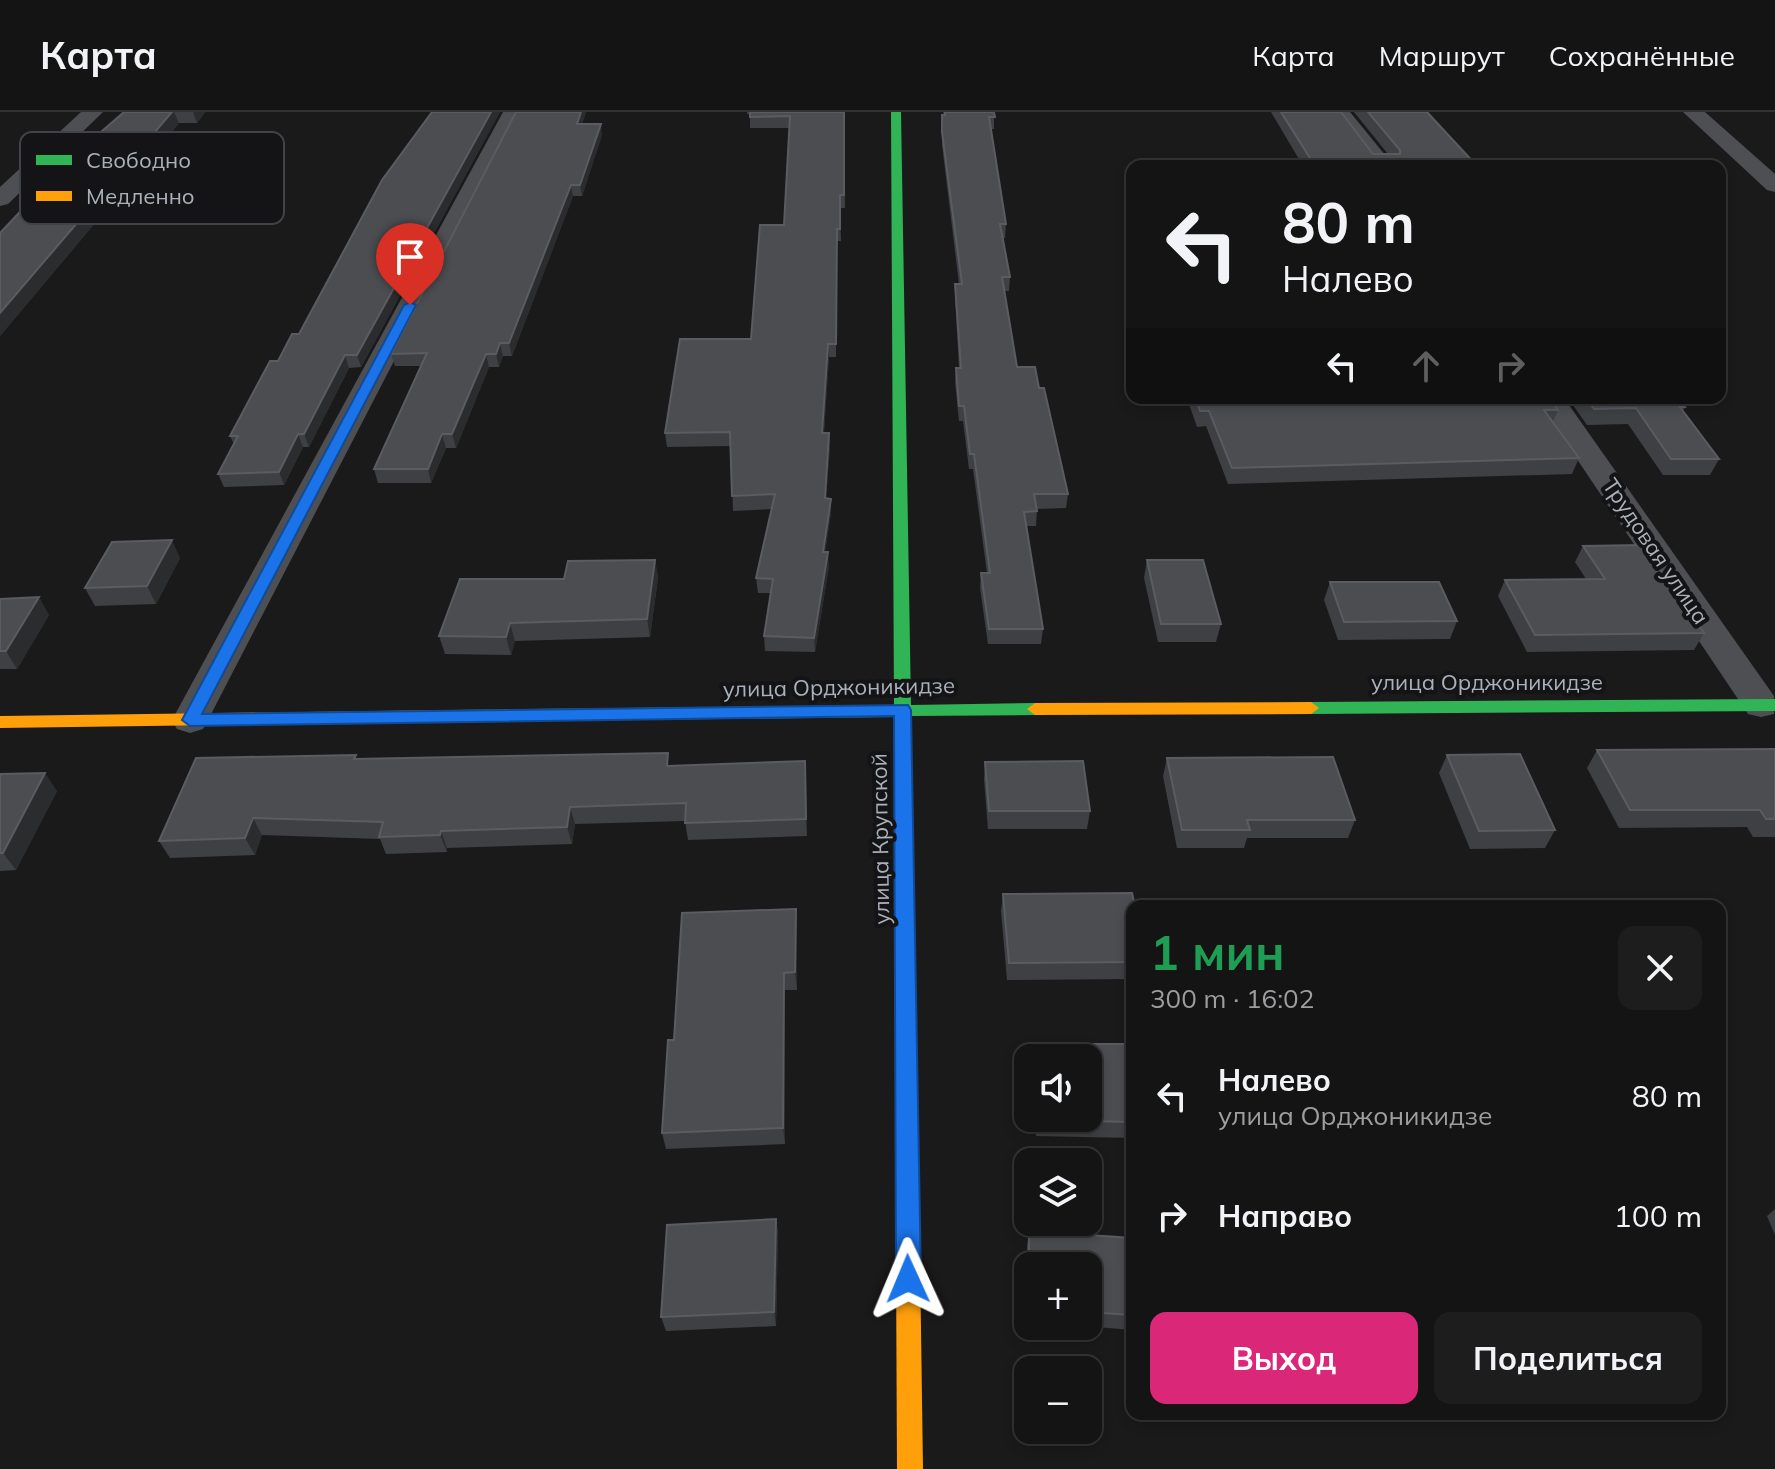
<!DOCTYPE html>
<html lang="ru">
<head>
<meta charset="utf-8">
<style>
  :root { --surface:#141414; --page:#1d1d1d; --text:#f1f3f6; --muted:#9d9ea0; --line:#333334; --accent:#db2777 }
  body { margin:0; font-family:Mulish,sans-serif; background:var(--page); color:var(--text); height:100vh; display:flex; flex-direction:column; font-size:30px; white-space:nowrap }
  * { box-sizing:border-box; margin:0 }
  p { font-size:26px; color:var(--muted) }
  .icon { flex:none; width:44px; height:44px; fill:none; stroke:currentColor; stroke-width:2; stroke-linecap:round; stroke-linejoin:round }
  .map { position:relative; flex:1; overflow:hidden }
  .drawer { position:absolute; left:1126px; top:788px; width:600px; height:520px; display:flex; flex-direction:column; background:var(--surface); border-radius:16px; box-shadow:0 4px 12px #0003,0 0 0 2px var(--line) }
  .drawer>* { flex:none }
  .top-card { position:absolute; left:1126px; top:48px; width:600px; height:244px; border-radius:16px; box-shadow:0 4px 12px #0003,0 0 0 2px var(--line); background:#141414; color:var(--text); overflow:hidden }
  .controls { position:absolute; left:1014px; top:932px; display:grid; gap:16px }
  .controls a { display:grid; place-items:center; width:88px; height:88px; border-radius:16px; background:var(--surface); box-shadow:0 4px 12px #0003,0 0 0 2px var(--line); font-size:40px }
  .pin { position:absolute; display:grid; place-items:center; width:68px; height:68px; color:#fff; margin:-82px -34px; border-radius:50% 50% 50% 0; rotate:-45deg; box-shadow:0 0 8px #0007 }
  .pin .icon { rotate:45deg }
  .me { position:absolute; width:88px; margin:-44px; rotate:359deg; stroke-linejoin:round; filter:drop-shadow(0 0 6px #0008) }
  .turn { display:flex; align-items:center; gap:28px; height:168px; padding:0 24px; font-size:36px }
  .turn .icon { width:104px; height:104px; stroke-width:2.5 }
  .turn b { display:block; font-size:56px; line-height:68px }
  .lanes { display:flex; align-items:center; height:76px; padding:0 24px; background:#0003; justify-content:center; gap:40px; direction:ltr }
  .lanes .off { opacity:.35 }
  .round { display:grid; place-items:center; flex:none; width:84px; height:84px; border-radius:16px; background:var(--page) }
  .headline { display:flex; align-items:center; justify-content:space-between; height:136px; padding:0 24px }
  h1 { font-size:48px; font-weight:700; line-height:60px; color:#1e9e55 }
  .primary-button { display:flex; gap:16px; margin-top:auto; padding:16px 24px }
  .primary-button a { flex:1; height:92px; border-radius:16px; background:var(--accent); color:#fff; font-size:32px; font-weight:700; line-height:92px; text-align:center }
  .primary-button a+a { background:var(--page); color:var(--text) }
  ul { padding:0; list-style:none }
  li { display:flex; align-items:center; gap:24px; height:120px; padding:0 24px }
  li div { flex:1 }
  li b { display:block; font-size:30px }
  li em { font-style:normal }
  header { display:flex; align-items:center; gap:48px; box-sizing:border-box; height:112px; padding:0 40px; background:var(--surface); border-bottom:2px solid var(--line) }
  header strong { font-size:38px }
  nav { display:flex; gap:44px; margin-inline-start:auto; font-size:28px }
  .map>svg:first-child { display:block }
</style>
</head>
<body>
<header>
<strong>Карта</strong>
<nav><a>Карта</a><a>Маршрут</a><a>Сохранённые</a></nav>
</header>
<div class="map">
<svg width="1775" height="1357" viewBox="0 0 1775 1357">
  <rect width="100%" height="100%" fill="#1a1a1a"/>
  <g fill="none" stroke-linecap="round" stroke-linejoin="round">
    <g fill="#4e4f53" fill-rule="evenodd">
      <polygon points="81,0 103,0 8,92 0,94 0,75"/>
      <polygon points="503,0 523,0 208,608 203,617 190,621 177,617 172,608"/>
      <polygon points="1330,0 1350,0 1394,54 1372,54"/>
      <polygon points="1683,0 1705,0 1775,62 1775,80 1767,78"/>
      <polygon points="1536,286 1564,286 1774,584 1774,602 1761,605 1748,602"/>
    </g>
    <g fill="#30b455" fill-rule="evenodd">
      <polygon points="891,0 901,0 911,593 1035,591 1043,597 1035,603 911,604 917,936 914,943 906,945 898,943 895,936 894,605 452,610 443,604 452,598 894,593"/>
      <polygon points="1775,587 1775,599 1311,602 1303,596 1311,590"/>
    </g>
    <g fill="#ff9f0a" fill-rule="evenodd">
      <polygon points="1311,590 1319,596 1311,602 1035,603 1027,597 1035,591"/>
      <polygon points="452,598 461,604 452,610 0,616 0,604"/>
      <polygon points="906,927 914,929 917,936 923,1357 897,1357 895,936 898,929"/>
    </g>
  </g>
  <g fill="#3f4043">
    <polygon points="124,0 205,0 197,11 179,11 0,224 0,121"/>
    <polygon points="432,0 500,0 361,255 349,256 309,335 303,335 284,373 224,375 218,362 234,332 230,324 278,249 299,222"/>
    <polygon points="516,0 586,0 582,12 602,23 582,84 573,84 512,244 503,244 499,255 489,255 456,336 446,336 431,371 378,371 374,357 421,254 395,254 391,242"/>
    <polygon points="747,0 844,0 845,96 840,96 841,129 837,129 836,245 829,245 824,321 829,321 830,335 826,386 831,401 825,440 829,454 815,540 765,539 764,524 770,481 758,481 756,466 772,397 733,399 731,334 667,335 665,321 751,227 784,113 790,16 750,16 750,2 747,2"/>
    <polygon points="943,0 994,0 994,17 991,17 1006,112 1005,126 1003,126 1010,165 1009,179 1004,179 1017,255 1039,276 1068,382 1066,396 1037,397 1036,414 1026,414 1043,517 1041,532 988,532 980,476 981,461 987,461 973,357 969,357 963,309 959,309 955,270 956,256 959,256 955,185 955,172 959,172 942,33 942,3 944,3"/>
    <polygon points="1271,0 1341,0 1373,42 1388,42 1354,0 1427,0 1477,54 1303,54"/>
    <polygon points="1187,286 1550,286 1558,298 1553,310 1579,346 1572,362 1228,372 1206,314 1197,315"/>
    <polygon points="1568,286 1678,286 1685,295 1683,300 1719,347 1710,363 1663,363 1628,312 1587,313"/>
    <polygon points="1583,434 1704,521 1694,538 1527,540 1498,484 1505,468 1586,467 1575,450"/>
    <polygon points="180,446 156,492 95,494 85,476"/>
    <polygon points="655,448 658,466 650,525 515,529 511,543 445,542 439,524 564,467"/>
    <polygon points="1147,448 1221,512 1216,530 1158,530 1144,466"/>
    <polygon points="1330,470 1457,509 1450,527 1338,528 1324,488"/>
    <polygon points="0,487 49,503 17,557 0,557"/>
    <polygon points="1775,637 1775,725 1753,725 1747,715 1619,716 1587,656 1597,638"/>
    <polygon points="1447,643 1555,718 1545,736 1470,737 1439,661"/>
    <polygon points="1167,646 1355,708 1348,726 1247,726 1244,736 1177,736 1163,664"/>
    <polygon points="357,647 670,654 805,649 807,724 688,728 685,709 575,712 572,732 447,736 447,740 386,742 380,727 262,723 255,743 170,746 159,729"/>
    <polygon points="985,650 1090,699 1087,717 988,717 984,668"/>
    <polygon points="0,662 57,679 16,758 0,759"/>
    <polygon points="1003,782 1132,794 1132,867 1007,868 1001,799"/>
    <polygon points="797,815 797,878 785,878 785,1032 666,1037 662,1021 674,928"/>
    <polygon points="1031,932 1132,932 1132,1026 1036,1024 1034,1006 1088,1006 1088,946 1029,946"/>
    <polygon points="1775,1097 1775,1123 1767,1104"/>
    <polygon points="776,1107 778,1122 776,1214 666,1219 661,1205"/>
    <polygon points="1029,1119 1132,1126 1132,1218 1084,1214 1088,1214 1088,1154 1028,1154 1028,1210 1026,1210 1027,1134"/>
  </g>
  <g fill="#2b2c2d">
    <polygon points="172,0 174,0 179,11 0,224 0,201"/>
    <polygon points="193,0 205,0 197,11"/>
    <polygon points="491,0 500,0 361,255 357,243"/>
    <polygon points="581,0 586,0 578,23 577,12"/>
    <polygon points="601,12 602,23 582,84 580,73"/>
    <polygon points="571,73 573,84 512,244 509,231"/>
    <polygon points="500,231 503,244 499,255 496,242"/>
    <polygon points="828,232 829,245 823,335 822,321"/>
    <polygon points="486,242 489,255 456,336 452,322"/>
    <polygon points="345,243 349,256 309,335 304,322"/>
    <polygon points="829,321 830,335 825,401 825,386"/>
    <polygon points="298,322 303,335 284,373 279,360"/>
    <polygon points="442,322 446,336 431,371 428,357"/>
    <polygon points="831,387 831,401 823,454 823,440"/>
    <polygon points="172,428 180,446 156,492 147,474"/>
    <polygon points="828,440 829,454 815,540 814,526"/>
    <polygon points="655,448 658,466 650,525 647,507"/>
    <polygon points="39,485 49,503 17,557 6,539"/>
    <polygon points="510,511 515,529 511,543 506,525"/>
    <polygon points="805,649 806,666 807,724 806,707"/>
    <polygon points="45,661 57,679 16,758 3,741"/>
    <polygon points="570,695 575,712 572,732 567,715"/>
    <polygon points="253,706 262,723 255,743 245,726"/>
    <polygon points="441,719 447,736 447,740 440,723"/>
    <polygon points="796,797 797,815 797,878 795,860"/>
    <polygon points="784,861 785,878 785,1032 783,1016"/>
    <polygon points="776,1107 778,1122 776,1214 774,1200"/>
  </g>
  <g fill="#4b4d50" stroke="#5a5c61" stroke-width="2">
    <polygon points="124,0 172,0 0,201 0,121 71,46"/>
    <polygon points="432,0 491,0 357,243 345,243 304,322 298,322 279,360 218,362 238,324 230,324 270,249 278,249 292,222 299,222 382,68"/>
    <polygon points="516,0 581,0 577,12 601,12 580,73 571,73 509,231 500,231 496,242 486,242 452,322 442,322 428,357 374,357 427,241 391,242"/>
    <polygon points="750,0 844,0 844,83 840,83 840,117 837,117 836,232 828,232 822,321 829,321 825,386 831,387 823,440 828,440 814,526 764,524 773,467 756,466 775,382 732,384 730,320 665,321 680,227 751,227 760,113 784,113 790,4 750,5"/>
    <polygon points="945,0 994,0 995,5 989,5 1006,112 1000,112 1010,165 1002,165 1017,255 1035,255 1039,276 1044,276 1068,382 1034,382 1037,399 1024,400 1043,517 989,517 981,461 990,461 974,342 970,342 964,294 959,294 956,256 961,256 955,172 962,172 942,20 942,3 945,3"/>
    <polygon points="1281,0 1341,0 1373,42 1400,42 1400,38 1368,0 1427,0 1477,54 1315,54"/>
    <polygon points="1196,286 1550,286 1558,298 1544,298 1579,346 1232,356 1209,299 1200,299"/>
    <polygon points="1586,286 1678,286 1685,295 1680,295 1719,347 1671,347 1636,296 1594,297"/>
    <polygon points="172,428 147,474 85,476 112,430"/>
    <polygon points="1643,433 1704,521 1535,523 1505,468 1605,467 1583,434"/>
    <polygon points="655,448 647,507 510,511 506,525 439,524 460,467 564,467 568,449"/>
    <polygon points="1147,448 1203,448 1221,512 1161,512"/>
    <polygon points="1330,470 1439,470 1457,509 1344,510"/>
    <polygon points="39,485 6,539 0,539 0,487"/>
    <polygon points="1775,637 1775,707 1766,707 1760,698 1630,698 1597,638"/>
    <polygon points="668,641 667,654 805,649 806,707 685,711 686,691 570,695 567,715 441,719 440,723 379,725 383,710 253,706 245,726 159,729 196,646 356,643 354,647"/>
    <polygon points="1520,642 1555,718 1479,719 1447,643"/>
    <polygon points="1333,645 1355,708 1247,708 1250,718 1182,718 1167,646"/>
    <polygon points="1083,649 1090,699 989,699 985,650"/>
    <polygon points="45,661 3,741 0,741 0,662"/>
    <polygon points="1132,781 1135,794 1132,794 1132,850 1009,851 1003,782"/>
    <polygon points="796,797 795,860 784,861 783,1016 662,1021 668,928 674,928 682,801"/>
    <polygon points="1031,932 1132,932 1132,1010 1039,1008 1039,1006 1088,1006 1088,946 1032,946"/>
    <polygon points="776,1107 774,1200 661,1205 667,1113"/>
    <polygon points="1029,1119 1132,1126 1132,1203 1088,1200 1088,1154 1029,1154"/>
  </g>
  <polygon fill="#1a73e8" stroke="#114b97" stroke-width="2" points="410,190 416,193 202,602 908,593 911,598 921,1167 917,1176 908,1179 900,1176 896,1167 894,604 190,614 182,608 404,193"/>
  <g text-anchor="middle" stroke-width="8" stroke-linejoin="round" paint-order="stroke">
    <g font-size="22" fill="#abb1bb" stroke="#141416">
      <text transform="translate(1656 439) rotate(56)" y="8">Трудовая улица</text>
      <text x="1487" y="578">улица Орджоникидзе</text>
      <text transform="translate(839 575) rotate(-1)" y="8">улица Орджоникидзе</text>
      <text transform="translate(880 727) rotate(-91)" y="8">улица Крупской</text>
    </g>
  </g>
  <rect x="20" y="20" width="264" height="92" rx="12" fill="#141416" stroke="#414348" stroke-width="2"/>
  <rect x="36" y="43" width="36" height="10" fill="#30b455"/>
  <rect x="36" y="79" width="36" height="10" fill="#ff9f0a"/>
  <g font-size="22" fill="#abb1bb">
    <text x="86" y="56">Свободно</text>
    <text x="86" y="92">Медленно</text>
  </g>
</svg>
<div class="controls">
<a><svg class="icon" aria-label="sound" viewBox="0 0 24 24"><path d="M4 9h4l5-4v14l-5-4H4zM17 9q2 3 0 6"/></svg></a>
<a><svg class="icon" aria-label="layers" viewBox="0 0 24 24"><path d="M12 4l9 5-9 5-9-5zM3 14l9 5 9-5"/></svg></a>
<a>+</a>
<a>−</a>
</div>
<div class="pin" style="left:410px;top:193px;background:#d93025"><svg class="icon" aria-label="arrive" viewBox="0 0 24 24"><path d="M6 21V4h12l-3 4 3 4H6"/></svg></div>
<svg class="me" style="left:908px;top:1167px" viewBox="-20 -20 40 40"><path d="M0-17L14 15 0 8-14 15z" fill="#1a73e8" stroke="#fff" stroke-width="4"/></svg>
<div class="top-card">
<div class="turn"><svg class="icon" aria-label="left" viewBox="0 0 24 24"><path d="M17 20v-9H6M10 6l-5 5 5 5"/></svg><div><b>80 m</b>Налево</div></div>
<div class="lanes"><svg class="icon" aria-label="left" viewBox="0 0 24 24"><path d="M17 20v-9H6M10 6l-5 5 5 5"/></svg><svg class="icon off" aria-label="ahead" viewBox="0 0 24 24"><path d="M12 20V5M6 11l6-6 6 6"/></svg><svg class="icon off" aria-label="right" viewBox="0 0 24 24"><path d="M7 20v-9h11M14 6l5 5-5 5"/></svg></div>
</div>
<section class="drawer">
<div class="headline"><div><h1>1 мин</h1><p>300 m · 16:02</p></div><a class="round"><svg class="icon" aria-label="close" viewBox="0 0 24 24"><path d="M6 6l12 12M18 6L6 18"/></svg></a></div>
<ul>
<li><svg class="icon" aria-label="left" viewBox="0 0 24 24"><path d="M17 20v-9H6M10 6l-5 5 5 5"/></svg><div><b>Налево</b><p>улица Орджоникидзе</p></div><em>80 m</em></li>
<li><svg class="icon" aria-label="right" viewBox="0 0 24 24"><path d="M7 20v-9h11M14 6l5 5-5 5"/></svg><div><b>Направо</b></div><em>100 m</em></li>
</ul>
<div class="primary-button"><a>Выход</a><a>Поделиться</a></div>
</section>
</div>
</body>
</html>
